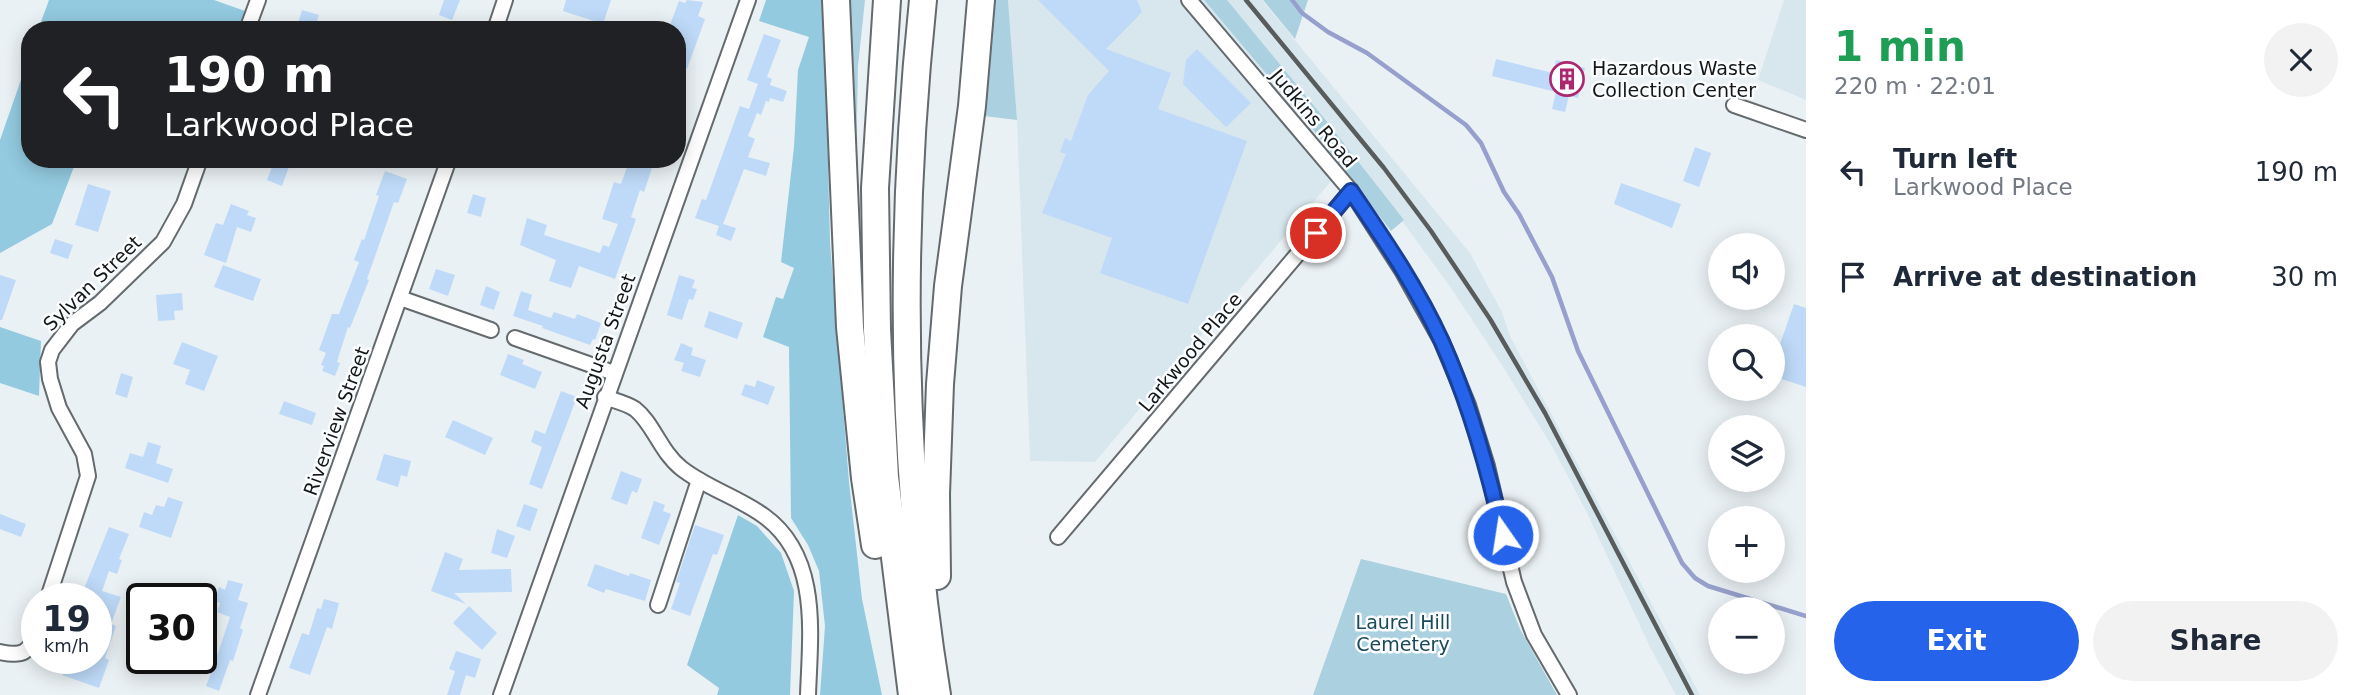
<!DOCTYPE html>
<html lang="en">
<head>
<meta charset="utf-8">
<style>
  :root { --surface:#fff; --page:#f2f2f3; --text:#1f2937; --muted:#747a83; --accent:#2563eb }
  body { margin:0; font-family:"DejaVu Sans",sans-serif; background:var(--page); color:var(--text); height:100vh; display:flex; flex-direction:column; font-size:26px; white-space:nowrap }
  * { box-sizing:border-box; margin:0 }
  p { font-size:23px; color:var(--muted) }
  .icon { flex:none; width:38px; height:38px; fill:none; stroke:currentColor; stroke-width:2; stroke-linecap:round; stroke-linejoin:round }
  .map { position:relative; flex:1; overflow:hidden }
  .details { display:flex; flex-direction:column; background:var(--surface); width:560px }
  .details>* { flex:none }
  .top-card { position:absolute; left:21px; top:21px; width:665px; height:147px; border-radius:28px; box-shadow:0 4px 18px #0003; background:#202124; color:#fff; overflow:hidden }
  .tools { position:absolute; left:1708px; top:233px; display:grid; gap:14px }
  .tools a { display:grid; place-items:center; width:77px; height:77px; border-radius:50%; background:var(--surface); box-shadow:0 4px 18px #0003; font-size:35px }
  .speed { position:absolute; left:21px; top:583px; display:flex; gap:14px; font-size:35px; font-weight:700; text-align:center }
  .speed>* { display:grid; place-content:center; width:91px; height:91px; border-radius:50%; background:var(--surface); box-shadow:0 4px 18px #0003; line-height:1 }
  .speed small { font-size:18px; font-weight:400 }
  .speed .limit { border:4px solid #111; border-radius:10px; background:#fff; color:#111 }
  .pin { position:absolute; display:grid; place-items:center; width:60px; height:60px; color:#fff; margin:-30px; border:4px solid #fff; border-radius:50%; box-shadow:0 2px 7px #0007 }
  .me { position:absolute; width:77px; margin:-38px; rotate:347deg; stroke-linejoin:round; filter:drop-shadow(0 0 5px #0008) }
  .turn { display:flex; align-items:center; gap:24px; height:147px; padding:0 28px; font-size:32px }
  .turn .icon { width:91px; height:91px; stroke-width:2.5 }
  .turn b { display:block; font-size:49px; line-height:60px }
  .round { display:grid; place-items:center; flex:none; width:74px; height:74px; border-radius:37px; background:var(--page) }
  .summary { display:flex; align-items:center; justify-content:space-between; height:119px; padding:0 28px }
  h1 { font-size:42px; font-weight:800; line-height:52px; color:#1e9e55 }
  .action { display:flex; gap:14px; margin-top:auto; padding:14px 28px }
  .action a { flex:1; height:80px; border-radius:42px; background:var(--accent); color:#fff; font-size:28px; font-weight:800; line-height:80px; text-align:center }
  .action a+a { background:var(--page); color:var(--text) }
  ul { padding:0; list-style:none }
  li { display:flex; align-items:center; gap:21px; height:105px; padding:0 28px }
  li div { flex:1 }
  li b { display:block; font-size:26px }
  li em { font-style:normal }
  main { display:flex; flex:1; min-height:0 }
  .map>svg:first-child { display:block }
</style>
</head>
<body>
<main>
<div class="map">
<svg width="1806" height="695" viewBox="0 0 1806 695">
  <rect width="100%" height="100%" fill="#eaf1f4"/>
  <g fill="#d8e7ee">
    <polygon points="1008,0 1204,0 1308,123 1342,168 1095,462 1030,461 1017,120"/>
    <polygon points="1226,0 1262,0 1470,253 1502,312 1510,336 1700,695 1676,695 1651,649 1587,513 1553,448 1505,370 1451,288 1391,206"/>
    <polygon points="1784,0 1806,0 1806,100 1758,80"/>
  </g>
  <g fill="#abd0e0">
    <polygon points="847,0 865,0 858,66 855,219"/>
    <polygon points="993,0 1008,0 1017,120 984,116"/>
    <polygon points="1204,0 1227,0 1324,118 1404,220 1391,231 1308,123"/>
    <polygon points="1263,0 1308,0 1295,39"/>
    <polygon points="1361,559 1506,594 1520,629 1557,695 1313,695"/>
  </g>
  <g fill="#93cae0">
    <polygon points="49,0 214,0 245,11 238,30 38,30"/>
    <polygon points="766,0 824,0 830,243 849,482 862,599 882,695 820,695 825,626 819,571 808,545 791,518 789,347 763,337 776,297 783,299 794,268 781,262 794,147 798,70 809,37 759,21"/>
    <polygon points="30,54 30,159 77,159 52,224 0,253 0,140"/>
    <polygon points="0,327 41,341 39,396 0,383"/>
    <polygon points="738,515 757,526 781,553 794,591 790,695 717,695 719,688 687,665"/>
  </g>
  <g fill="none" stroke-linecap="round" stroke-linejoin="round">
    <polyline stroke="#97a0cc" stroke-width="4.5" points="1292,0 1302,13 1328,32 1367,53 1466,125 1481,143 1504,192 1519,214 1552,277 1578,351 1682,563 1695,578 1708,586 1806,616"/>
  </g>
  <g fill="#bedaf8">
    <polygon points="444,0 460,0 452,20 439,15"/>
    <polygon points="566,0 611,0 603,24 563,11"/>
    <polygon points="687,0 703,2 698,16 705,19 687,69 677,66 677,30 668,30 679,1 685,3"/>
    <polygon points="1038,0 1137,0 1142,12 1106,49 1171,73 1158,109 1247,141 1188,304 1100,273 1112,238 1042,213 1066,154 1060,152 1065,138 1071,141 1088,95 1109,71"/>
    <polygon points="302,10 319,15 314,30 296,30"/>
    <polygon points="764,34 781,40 767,77 772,79 770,85 787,91 783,102 770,98 769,102 766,101 761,115 757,113 748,136 755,139 748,157 770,163 766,176 744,169 723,224 736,228 731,241 716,235 719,226 695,218 702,199 706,200 740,106 749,109 758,84 747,80"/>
    <polygon points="1197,49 1251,103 1226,127 1183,84 1186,60"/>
    <polygon points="1496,59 1553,73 1556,60 1585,68 1578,98 1569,96 1565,112 1552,109 1556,92 1492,76"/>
    <polygon points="1695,147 1711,153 1699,187 1683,181"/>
    <polygon points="275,159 290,164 282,186 267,180"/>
    <polygon points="630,159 655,159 644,192 640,190 631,217 636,219 615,279 579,266 571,288 549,281 556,260 520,245 527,218 547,225 544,235 600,253 603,245 609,247 618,224 602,219 614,182 621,184"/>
    <polygon points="385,171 407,179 398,203 394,202 367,279 369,280 350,328 348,327 339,355 337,362 340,363 335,376 322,371 324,366 321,365 326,353 319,350 332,314 339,314 359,262 354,260 362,239 364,240 379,196 376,195"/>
    <polygon points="1621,183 1681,204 1672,228 1614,204"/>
    <polygon points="88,184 111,191 98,232 75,225"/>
    <polygon points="473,194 486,198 481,217 467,213"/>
    <polygon points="231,204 249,211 247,215 256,218 251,232 237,227 226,263 204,255 216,223 223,225"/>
    <polygon points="55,239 73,245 68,259 50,253"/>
    <polygon points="223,265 261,279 253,301 214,287"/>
    <polygon points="436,269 455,275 448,296 429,289"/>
    <polygon points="0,275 16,280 2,320 0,320"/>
    <polygon points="679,275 695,280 692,288 697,289 693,300 689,299 682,320 667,315"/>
    <polygon points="486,286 500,292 494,310 480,305"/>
    <polygon points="521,291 532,295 528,310 551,318 554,312 575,319 577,314 601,323 595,340 593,339 590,345 542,328 543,326 513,316"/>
    <polygon points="182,293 183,310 174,311 175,320 158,321 156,295"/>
    <polygon points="1794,304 1806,308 1806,387 1773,376 1773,364"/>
    <polygon points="709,311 743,323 737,339 704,327"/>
    <polygon points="182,342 218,356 204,391 185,384 190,370 173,364"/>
    <polygon points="681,343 693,348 691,355 706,360 700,377 681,371 684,363 674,360"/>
    <polygon points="508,354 524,360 522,364 542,372 535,389 500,375"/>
    <polygon points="121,373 133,377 127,398 115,394"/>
    <polygon points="757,380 775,387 768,405 741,395 745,384 755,387"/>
    <polygon points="561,391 577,397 542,489 529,484 542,447 531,442 535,430 545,434"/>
    <polygon points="284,401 316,413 312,425 279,414"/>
    <polygon points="453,420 493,438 485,455 445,437"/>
    <polygon points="148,442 161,446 156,463 173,469 168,483 125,468 130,453 143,457"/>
    <polygon points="384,454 411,461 407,477 401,475 398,487 376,480"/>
    <polygon points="621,471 642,479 637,493 632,491 627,505 611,499"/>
    <polygon points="168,497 183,502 171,538 139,527 144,512 152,515 156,505 164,507"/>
    <polygon points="654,501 665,505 663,511 671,514 659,545 641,538"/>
    <polygon points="524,504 538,509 530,531 516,526"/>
    <polygon points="0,514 26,524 21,537 0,529"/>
    <polygon points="695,525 724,535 717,555 713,554 690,616 671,609 680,583 676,582"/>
    <polygon points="109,527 129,534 119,559 122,560 117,574 109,571 102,591 121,597 111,624 116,626 105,658 109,660 99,688 62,675 68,659 80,663 81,658 96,658 96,624 100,614 96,612 96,598 87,598 89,593 83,591"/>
    <polygon points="497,529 515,536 507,558 491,553"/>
    <polygon points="445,552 463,559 459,570 511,569 512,592 454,593 466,604 431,591"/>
    <polygon points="595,564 629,576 630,573 651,580 645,601 606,589 604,593 587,586"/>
    <polygon points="228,580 243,584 238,600 248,603 240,628 243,630 233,661 230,660 219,691 206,686 213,668 200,663 204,651 217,656 230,617 217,612 220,603 214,601 219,587 225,590"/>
    <polygon points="324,599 339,603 332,629 327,627 310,675 289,668 302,633 309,635 317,608 321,609"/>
    <polygon points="469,606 497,633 482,650 453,623"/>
    <polygon points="456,651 481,659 475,678 466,675 460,695 447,695 455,671 449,669"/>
  </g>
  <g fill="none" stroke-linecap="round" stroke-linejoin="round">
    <g stroke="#646a6d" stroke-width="18">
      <g id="minor">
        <polyline points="1189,0 1351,191 1403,272 1441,340 1468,405 1487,466 1514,582 1534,635 1569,695"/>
        <polyline points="247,30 258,0"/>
        <polyline points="495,30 505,0"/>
        <polyline points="1734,105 1806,130"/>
        <polyline points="400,298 491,330"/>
        <polyline points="515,338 614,373"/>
        <path d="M605,397C615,401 626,403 635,409C653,423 660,451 681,468C706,488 738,497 764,516C821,557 810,635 808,695"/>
        <polyline points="1058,537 1351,191"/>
        <polyline points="48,598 88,476 84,454 59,408 50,379 48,362 52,350 72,324 100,303 163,242 184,204 200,159"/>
        <polyline points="658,605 699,480"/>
        <path d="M0,652C23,657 29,653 37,631"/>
        <polyline points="258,695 449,159"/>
        <polyline points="501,695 748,0"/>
      </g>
    </g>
    <g stroke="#646a6d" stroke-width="30">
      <g id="motorway">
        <polyline points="836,0 850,327 865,478 875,545"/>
        <polyline points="887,0 875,188 877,330 885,477 912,695"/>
        <path d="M923,0C899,230 900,466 937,695"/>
        <polyline points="937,576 936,494 940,384 948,286 972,106 981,0"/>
      </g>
    </g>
    <use href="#minor" stroke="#fff" stroke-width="14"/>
    <use href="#motorway" stroke="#fff" stroke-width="26"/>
    <polyline stroke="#585c5d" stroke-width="4.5" points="1246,0 1384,168 1431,231 1490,319 1545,413 1692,695"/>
  </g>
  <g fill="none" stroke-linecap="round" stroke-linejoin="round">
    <g stroke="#184099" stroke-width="18">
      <path id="route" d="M1316,233L1351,191C1384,239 1418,289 1442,342C1470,404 1488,469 1503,535"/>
    </g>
    <use href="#route" stroke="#2563eb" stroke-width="12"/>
  </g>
  <defs>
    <g id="building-ring" transform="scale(1.75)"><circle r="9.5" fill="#fbfdff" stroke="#ad276f" stroke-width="1.5"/><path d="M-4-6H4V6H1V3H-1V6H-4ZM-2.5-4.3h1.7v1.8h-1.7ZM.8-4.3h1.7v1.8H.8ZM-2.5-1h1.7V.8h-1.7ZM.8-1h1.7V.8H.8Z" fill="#ad276f"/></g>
  </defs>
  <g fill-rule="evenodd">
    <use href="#building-ring" x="1567" y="79"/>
  </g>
  <g text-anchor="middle" stroke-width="5" stroke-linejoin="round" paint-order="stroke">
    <g font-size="19" fill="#141718" stroke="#fbfdff" text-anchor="start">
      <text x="1592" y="75">Hazardous Waste<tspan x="1592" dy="22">Collection Center</tspan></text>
    </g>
    <g font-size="19" fill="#141718" stroke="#fbfdff">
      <text transform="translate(1314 118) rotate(50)" y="7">Judkins Road</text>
      <text transform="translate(92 283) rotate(-44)" y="7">Sylvan Street</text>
      <text transform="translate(605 341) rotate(-70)" y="7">Augusta Street</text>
      <text transform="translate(1190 352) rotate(-50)" y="7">Larkwood Place</text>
      <text transform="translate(336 421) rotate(-70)" y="7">Riverview Street</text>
    </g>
    <g font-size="19" fill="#1b4959" stroke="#fbfdff">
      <text x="1403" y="629">Laurel Hill<tspan x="1403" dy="22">Cemetery</tspan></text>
    </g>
  </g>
</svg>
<div class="tools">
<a><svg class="icon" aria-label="sound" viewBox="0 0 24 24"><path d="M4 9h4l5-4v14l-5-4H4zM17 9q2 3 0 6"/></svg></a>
<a><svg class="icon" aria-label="search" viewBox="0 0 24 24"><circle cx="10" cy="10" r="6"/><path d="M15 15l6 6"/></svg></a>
<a><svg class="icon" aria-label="layers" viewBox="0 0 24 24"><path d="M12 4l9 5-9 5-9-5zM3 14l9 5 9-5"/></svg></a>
<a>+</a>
<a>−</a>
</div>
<div class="speed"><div>19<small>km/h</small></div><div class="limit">30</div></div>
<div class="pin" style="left:1316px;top:233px;background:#d93025"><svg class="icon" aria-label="arrive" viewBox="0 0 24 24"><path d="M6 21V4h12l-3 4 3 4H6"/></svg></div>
<svg class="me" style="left:1503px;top:535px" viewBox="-20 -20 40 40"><circle r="17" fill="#2563eb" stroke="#fff" stroke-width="3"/><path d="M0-11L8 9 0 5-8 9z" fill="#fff"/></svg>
<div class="top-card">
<div class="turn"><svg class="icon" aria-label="left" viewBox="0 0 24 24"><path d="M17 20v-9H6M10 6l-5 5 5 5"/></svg><div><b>190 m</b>Larkwood Place</div></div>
</div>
</div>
<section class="details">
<div class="summary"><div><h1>1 min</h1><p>220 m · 22:01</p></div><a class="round"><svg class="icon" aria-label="close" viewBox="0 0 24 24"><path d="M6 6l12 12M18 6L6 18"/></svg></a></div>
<ul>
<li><svg class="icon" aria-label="left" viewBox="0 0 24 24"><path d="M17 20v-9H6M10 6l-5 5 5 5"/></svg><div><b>Turn left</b><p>Larkwood Place</p></div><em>190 m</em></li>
<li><svg class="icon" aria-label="arrive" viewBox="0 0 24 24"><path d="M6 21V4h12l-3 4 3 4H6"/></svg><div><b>Arrive at destination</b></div><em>30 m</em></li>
</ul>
<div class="action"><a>Exit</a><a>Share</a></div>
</section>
</main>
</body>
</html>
